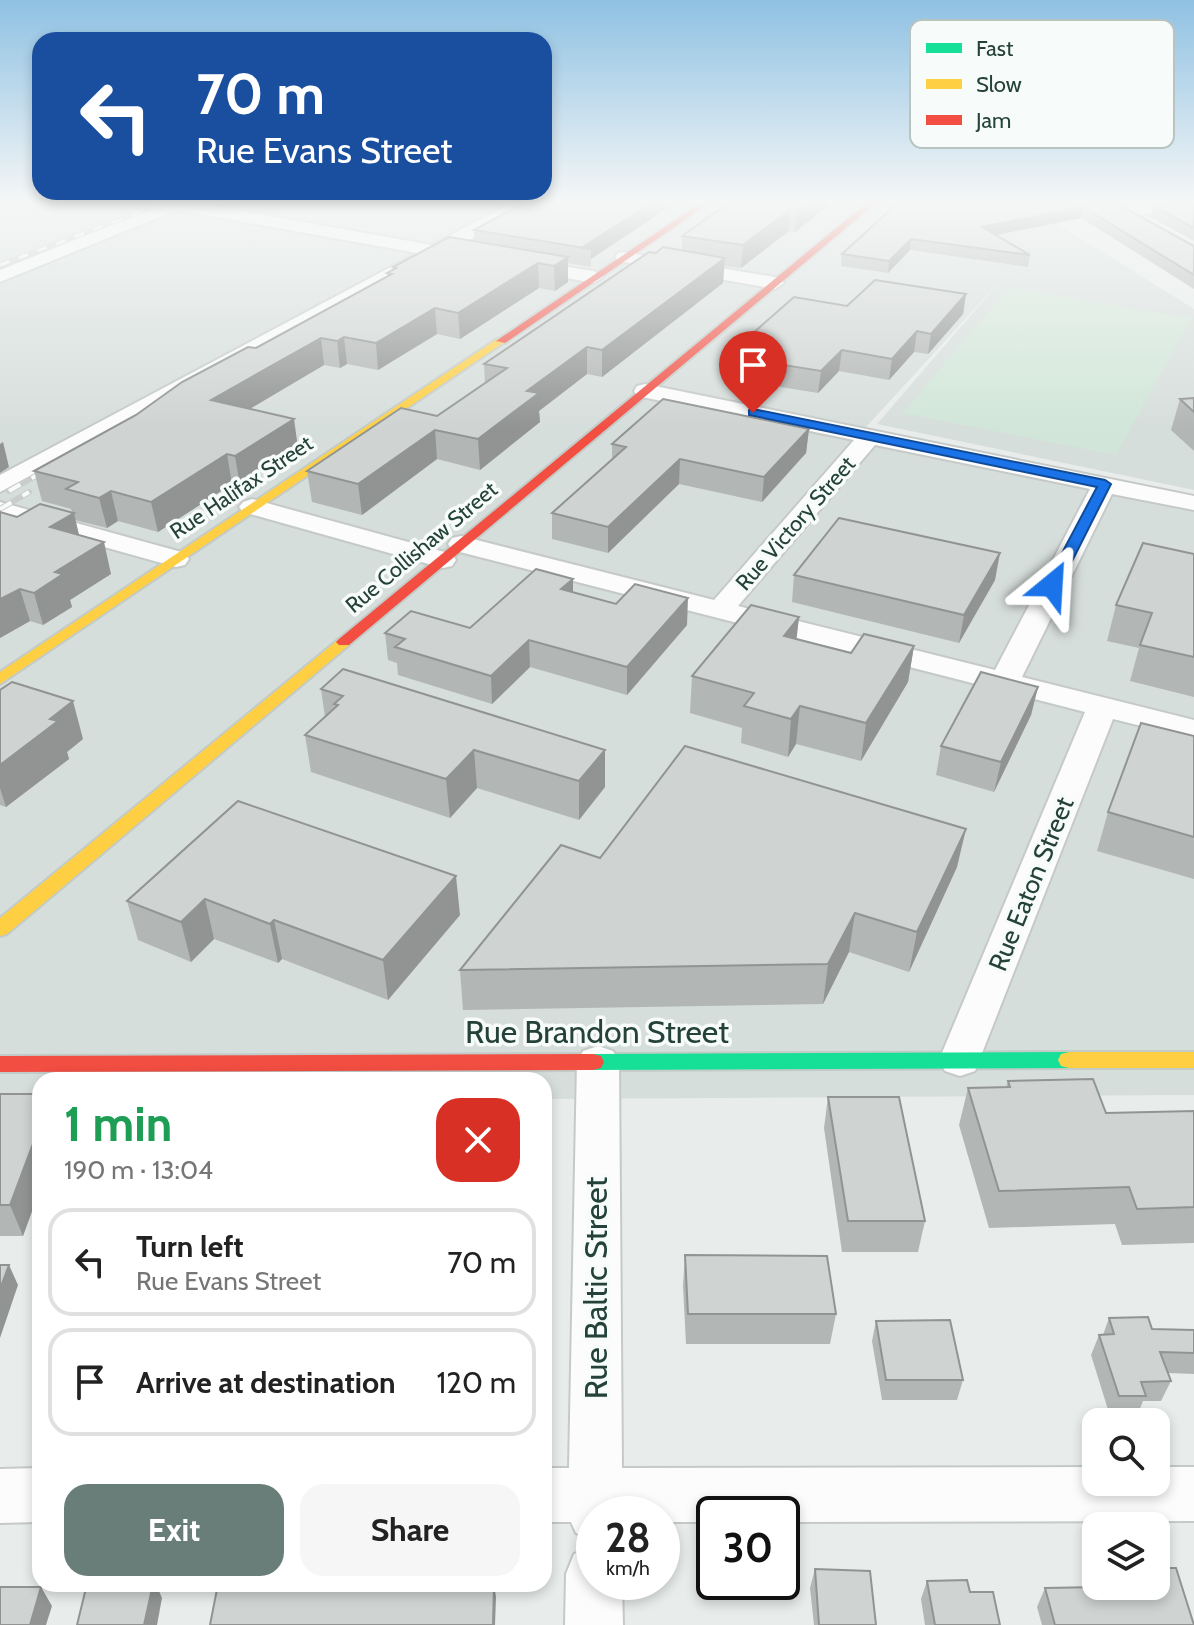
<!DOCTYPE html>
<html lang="en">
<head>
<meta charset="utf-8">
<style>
  :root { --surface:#fff; --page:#f6f6f6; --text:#222; --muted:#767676; --line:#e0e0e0; --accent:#697e78 }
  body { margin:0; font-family:Cabin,sans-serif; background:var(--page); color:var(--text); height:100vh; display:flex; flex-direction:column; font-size:30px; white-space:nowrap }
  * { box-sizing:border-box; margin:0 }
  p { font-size:26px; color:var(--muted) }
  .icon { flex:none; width:44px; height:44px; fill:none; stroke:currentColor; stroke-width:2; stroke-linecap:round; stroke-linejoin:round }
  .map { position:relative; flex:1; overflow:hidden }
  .panel { position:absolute; left:32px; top:1072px; width:520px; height:520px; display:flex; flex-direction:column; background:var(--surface); border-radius:24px; box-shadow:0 4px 12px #0003 }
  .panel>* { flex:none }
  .banner { position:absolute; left:32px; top:32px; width:520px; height:168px; border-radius:24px; box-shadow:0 4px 12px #0003; background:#1a4fa0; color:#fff; overflow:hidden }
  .tools { position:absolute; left:1082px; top:1408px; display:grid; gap:16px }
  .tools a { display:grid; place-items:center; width:88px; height:88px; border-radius:16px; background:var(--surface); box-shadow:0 4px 12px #0003; font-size:40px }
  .speed { position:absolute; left:576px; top:1496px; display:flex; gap:16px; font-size:40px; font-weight:700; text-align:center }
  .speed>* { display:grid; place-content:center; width:104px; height:104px; border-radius:50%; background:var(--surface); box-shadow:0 4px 12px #0003; line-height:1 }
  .speed small { font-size:20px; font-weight:400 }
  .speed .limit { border:4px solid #111; border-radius:12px; background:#fff; color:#111 }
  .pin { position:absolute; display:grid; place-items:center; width:68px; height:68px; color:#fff; margin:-82px -34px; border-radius:50% 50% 50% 0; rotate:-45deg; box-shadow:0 0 8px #0007 }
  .pin .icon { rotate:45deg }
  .me { position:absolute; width:88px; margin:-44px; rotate:27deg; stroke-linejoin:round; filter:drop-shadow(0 0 6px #0008) }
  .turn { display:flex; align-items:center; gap:28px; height:168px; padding:0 32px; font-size:36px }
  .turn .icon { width:104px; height:104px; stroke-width:2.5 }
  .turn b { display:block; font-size:56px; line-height:68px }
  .round { display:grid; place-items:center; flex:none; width:84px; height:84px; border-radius:24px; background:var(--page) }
  .summary { display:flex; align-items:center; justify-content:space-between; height:136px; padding:0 32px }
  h1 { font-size:48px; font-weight:700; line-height:60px; color:#1e9e55 }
  .cta { display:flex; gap:16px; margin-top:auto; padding:16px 32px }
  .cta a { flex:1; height:92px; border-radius:24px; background:var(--accent); color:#fff; font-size:32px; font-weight:700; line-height:92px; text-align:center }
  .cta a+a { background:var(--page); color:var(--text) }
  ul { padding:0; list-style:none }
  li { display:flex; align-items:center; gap:24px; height:108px; margin:0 16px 12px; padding:0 16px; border:4px solid var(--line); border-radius:24px }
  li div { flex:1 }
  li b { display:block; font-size:30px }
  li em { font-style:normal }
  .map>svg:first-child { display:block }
</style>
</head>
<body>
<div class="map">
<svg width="1194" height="1625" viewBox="0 0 1194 1625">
  <rect width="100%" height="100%" fill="#e8edeb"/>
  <polygon fill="#d6dedb" points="0,202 1022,202 1194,309 1194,490 877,424 1003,278 855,439 1194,509 1194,1095 544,1099 544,1080 40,1080 40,1101 0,1102"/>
  <polygon fill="#d1e6d8" points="1009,288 1191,318 1116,455 903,413"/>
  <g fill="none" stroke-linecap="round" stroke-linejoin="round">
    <g stroke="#c5cac8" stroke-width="4">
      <g id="street">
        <polygon points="168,202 191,202 432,245 513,202 532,202 444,255 0,492 0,475 417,253 177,210 0,282 0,270"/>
        <polygon points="1194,202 1194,211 1122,216 1114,211 1122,206"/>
        <polygon points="624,252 775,277 784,283 775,289 618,261 615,257 618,253"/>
        <polygon points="522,260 594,271 603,277 594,283 516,269 513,265 516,261"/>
        <path d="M645,384L1194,496V510L1112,494L1022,677L1194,720V739L1113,719L975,1071L960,1076L945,1071L939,1060L1085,712L452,550L448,544L452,538L461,536L714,600L854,440L637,396L634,391L637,386ZM875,445L1090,489L995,670L738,606Z"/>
        <polygon points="252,499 452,554 456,560 452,566 443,568 243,512 239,507 243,502"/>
        <polygon points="0,502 185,553 189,559 185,565 176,567 0,518"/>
        <polygon points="598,1046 613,1051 619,1062 622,1468 1096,1467 1096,1482 1156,1482 1156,1467 1194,1467 1194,1521 782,1522 782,1514 714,1514 714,1522 662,1522 662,1514 594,1514 594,1541 576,1533 571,1522 544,1522 544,1468 569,1468 577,1062 583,1051"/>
        <polygon points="40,1468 40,1522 0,1523 0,1469"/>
        <polygon points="594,1546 594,1582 622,1582 623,1625 565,1625 566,1574 574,1554"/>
      </g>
    </g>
    <g stroke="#c3cbc8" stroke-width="4">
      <polygon id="fast" points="1069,1052 1077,1054 1080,1060 1077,1066 1069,1068 593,1070 585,1068 582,1062 585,1056 593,1054"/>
    </g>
    <g stroke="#c3cbc8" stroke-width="4">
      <g id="slow">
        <polygon points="497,339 506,341 0,684 0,672"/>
        <polygon points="344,637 352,642 349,645 7,934 0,936 0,918 339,639"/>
        <polygon points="1069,1052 1194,1052 1194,1068 1069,1068 1061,1066 1058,1060 1061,1054"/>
      </g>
    </g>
    <g stroke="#c3cbc8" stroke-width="4">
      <g id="jam">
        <polygon points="702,202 711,202 505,343 496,341"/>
        <polygon points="868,202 877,202 349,645 339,645 336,642 339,639"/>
        <polygon points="593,1054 601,1056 604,1062 601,1068 593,1070 0,1072 0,1056"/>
      </g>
    </g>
    <use href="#street" fill="#fcfcfc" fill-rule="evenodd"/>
    <use href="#fast" fill="#16e098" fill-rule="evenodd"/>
    <use href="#slow" fill="#ffcf43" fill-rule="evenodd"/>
    <use href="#jam" fill="#f24e42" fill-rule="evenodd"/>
    <g stroke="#c9cdcc" stroke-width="5">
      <polyline id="rail-far1" points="0,265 167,202"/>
    </g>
    <g stroke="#c9cdcc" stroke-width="6">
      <g id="rail">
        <polyline points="9,491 53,466"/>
        <polyline points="0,509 29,492"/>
      </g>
    </g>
    <use href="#rail-far1" stroke="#f7fbf9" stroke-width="3" stroke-dasharray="10" stroke-linecap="butt"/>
    <use href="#rail" stroke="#f7fbf9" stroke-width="4" stroke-dasharray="13" stroke-linecap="butt"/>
  </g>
  <g fill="#b2b6b5">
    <polygon points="525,202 684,202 676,206 672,205 591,259 591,267 568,263 568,282 555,291 539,288 460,339 437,334 378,370 347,364 340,368 324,365 249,409 298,448 240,486 232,484 158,532 118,521 107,528 75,520 79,535 111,574 70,600 72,607 43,625 30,621 0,638 0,512 17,517 72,512 71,509 42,501 34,471 387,276 387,273 393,270 393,267 474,241 474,230"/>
    <polygon points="730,202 833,202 795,232 789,231 741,268 724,266 723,283 602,377 587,374 539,411 540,422 480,470 437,459 362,515 312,502 307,471 437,416 485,383 484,364 656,253 682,250 682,236"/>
    <polygon points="899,202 1114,202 1194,246 1194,289 1081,218 996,235 1030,255 1028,267 910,250 888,273 841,266 842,254"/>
    <polygon points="1121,202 1150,202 1125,203"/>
    <polygon points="1194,203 1194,241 1150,217 1153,206"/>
    <polygon points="966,294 963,314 928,354 914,352 889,380 839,371 818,393 725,378 727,356 847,306"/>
    <polygon points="1194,398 1194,451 1171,430 1180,399"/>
    <polygon points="809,429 806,453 762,502 679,484 608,553 552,539 552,513 612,460 612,444"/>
    <polygon points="1194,554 1194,697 1130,681 1139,648 1107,641 1116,605"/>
    <polygon points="794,575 995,580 959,643 792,602"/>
    <polygon points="573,592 687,625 627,695 530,667 492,704 398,675 397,663 388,660 385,633 470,628"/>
    <polygon points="799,617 796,639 851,653 914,646 908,682 861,761 796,744 788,757 741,743 742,728 690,713 692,676"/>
    <polygon points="1038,687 1031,715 994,792 936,775 941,746"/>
    <polygon points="321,689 605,750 605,787 579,820 477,788 450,818 311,772 305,735 325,717"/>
    <polygon points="0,690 83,739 67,752 69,759 6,807 0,805"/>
    <polygon points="1194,736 1194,879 1097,851 1108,812"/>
    <polygon points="238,801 460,915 388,1000 282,959 278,963 214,939 191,962 138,940 127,901"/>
    <polygon points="600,858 957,867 909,972 849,952 823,1004 463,1010 460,970"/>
    <polygon points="1008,1081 1106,1113 1194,1111 1194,1243 1122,1245 1115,1224 989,1228 959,1125 968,1088 1006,1087"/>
    <polygon points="0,1094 40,1094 40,1189 23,1236 0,1236"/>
    <polygon points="828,1097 925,1221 918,1252 842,1252 824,1128"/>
    <polygon points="685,1255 836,1314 830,1344 686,1344 683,1286"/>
    <polygon points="1109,1318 1152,1329 1194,1330 1194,1374 1168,1373 1171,1381 1161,1401 1143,1401 1137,1416 1110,1416 1091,1355 1099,1335 1103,1335"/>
    <polygon points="876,1321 963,1380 957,1400 882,1400 872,1341"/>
    <polygon points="815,1569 876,1625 814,1625 810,1588"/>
    <polygon points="927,1581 970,1592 1000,1625 925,1625 921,1599"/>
    <polygon points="1045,1588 1194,1625 1042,1625 1037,1607"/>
  </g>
  <g fill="#919493">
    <polygon points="654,202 673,202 672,205 591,259 591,249 581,248"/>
    <polygon points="808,202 833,202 795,232 797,210"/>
    <polygon points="1083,207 1081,218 981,238 982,227"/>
    <polygon points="791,209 789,231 741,268 743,245"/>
    <polygon points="911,239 910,250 888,273 889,261"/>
    <polygon points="568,257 568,282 555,291 554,266"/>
    <polygon points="725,258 723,283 602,377 602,350"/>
    <polygon points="538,263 539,288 460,339 458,313"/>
    <polygon points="966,294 963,314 928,354 931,334"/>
    <polygon points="435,308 437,334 378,370 376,343"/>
    <polygon points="917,331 914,352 889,380 892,359"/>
    <polygon points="344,337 347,364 340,368 337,341"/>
    <polygon points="321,338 324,365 216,429 211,400"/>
    <polygon points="587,347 587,374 539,411 540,422 480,470 478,439 527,391"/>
    <polygon points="842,350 839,371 818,393 821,371"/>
    <polygon points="294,419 298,448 240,486 235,456"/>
    <polygon points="809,429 806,453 762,502 764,477"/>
    <polygon points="435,430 437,459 362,515 358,484"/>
    <polygon points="3,442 9,467 0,473 0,444"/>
    <polygon points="227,454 232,484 158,532 151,502"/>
    <polygon points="680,459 679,484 608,553 608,527"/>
    <polygon points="111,491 118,521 107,528 99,498"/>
    <polygon points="74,513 81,544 50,527"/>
    <polygon points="104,542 111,574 70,600 72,607 43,625 34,593 55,572"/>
    <polygon points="1000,553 995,580 959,643 964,615"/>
    <polygon points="573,579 573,606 561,589"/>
    <polygon points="20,589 30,621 0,638 0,599"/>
    <polygon points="688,598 687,625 627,695 627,667"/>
    <polygon points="799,617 795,653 784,636"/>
    <polygon points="529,640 530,667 492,704 491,676"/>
    <polygon points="914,646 908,682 861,761 866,723"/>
    <polygon points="1038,687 1031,715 994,792 1001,762"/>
    <polygon points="73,701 83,739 67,752 69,759 6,807 0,788 0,765 50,719"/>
    <polygon points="800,706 796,744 788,757 791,719"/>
    <polygon points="474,750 477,788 450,818 446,779"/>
    <polygon points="605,750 605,787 579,820 579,781"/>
    <polygon points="966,829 957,867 909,972 917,932"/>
    <polygon points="456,876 460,915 388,1000 383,960"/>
    <polygon points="205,899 214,939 191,962 181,922"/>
    <polygon points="855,913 849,952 823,1004 828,964"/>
    <polygon points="274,920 282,959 278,963 270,924"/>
    <polygon points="40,1125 40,1189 23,1236 10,1205"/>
    <polygon points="9,1265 18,1285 0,1338 0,1289"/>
    <polygon points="153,1584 156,1584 162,1598 157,1625 144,1625"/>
    <polygon points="494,1584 496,1597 495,1625 493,1625"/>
    <polygon points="41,1587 52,1606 46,1625 30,1625"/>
  </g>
  <g fill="#cfd4d2" stroke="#919493" stroke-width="2">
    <polygon points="525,202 654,202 581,248 591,249 474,230"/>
    <polygon points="730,202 808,202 797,210 791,209 743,245 682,236"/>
    <polygon points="899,202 1114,202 1194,246 1194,275 1083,207 982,227 1030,255 911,239 889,261 842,254"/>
    <polygon points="1194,203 1194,228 1153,206"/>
    <polygon points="449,237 568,257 554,266 538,263 458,313 435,308 376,343 344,337 337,341 321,338 211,400 294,419 235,456 227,454 151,502 111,491 99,498 66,489 78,482 34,471 136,415 182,382 248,347 256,348 392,274 387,273 396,268 393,267"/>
    <polygon points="663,247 725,258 602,350 587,347 527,391 539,393 478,439 435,430 358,484 307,471 401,408 437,416 507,368 484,364 649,252 656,253"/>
    <polygon points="875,280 966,294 931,334 917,331 892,359 842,350 821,371 727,356 794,297 847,306"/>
    <polygon points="1194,398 1194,412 1180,399"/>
    <polygon points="663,399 809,429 764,477 680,459 608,527 552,513 626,447 612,444"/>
    <polygon points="40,504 74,513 50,527 104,542 55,572 63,574 34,593 20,589 0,599 0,512 17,517"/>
    <polygon points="839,518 1000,553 964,615 794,575"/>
    <polygon points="1143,543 1194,554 1194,657 1140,645 1152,613 1116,605"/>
    <polygon points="536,569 573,579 561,589 616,604 635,584 688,598 627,667 529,640 491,676 395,647 405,639 385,633 411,611 470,628"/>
    <polygon points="751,605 799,617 784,636 851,653 864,634 914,646 866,723 800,706 791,719 744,706 754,693 692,676"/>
    <polygon points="343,669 605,750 579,781 474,750 446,779 305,735 338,705 334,704 343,696 321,689"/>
    <polygon points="981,672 1038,687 1001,762 941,746"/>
    <polygon points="12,682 73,701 50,719 58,721 0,765 0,690"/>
    <polygon points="1141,723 1194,736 1194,837 1108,812"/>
    <polygon points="685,746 966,829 917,932 855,913 828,964 460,970 561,845 600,858"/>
    <polygon points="238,801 456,876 383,960 274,920 270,924 205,899 181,922 127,901"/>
    <polygon points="1093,1079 1106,1113 1194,1111 1194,1207 1137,1209 1129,1187 999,1191 968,1088 1010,1087 1008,1081"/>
    <polygon points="0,1094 40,1094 40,1125 10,1205 0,1205"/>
    <polygon points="828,1097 899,1097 925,1221 848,1221"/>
    <polygon points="685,1255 827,1256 836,1314 688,1314"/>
    <polygon points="0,1265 9,1265 0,1289"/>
    <polygon points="1148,1317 1152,1329 1194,1330 1194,1353 1160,1352 1171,1381 1141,1382 1146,1396 1119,1396 1099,1335 1114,1334 1109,1318"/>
    <polygon points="950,1320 963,1380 886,1380 876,1321"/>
    <polygon points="1156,1568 1176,1568 1194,1625 1055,1625 1045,1588 1156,1586"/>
    <polygon points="815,1569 870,1571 876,1625 819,1625"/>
    <polygon points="967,1580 970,1592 993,1592 1000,1625 935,1625 927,1581"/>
    <polygon points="87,1584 153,1584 144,1625 77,1625"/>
    <polygon points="218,1584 494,1584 493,1625 210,1625"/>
    <polygon points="0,1587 41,1587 30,1625 0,1625"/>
  </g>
  <linearGradient id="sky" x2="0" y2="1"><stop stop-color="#8fc1e3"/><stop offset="0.47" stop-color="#f5f7f6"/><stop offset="1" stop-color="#f5f7f6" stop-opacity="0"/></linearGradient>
  <rect width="1194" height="429" fill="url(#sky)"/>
  <polygon fill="#1a73e8" stroke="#114b97" stroke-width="2" points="753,409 1105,480 1111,484 1060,585 1052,589 1045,585 1097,487 749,415 749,410"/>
  <g text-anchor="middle" stroke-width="7" stroke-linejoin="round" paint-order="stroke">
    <g font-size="22" fill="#24423a" stroke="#f7fbf9">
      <text transform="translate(241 487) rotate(-34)" y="8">Rue Halifax Street</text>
      <text transform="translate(795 523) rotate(-49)" y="8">Rue Victory Street</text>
      <text transform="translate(421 547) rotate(-40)" y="8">Rue Collishaw Street</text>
    </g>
    <g font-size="26" fill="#24423a" stroke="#f7fbf9">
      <text transform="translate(1031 884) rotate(-68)" y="9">Rue Eaton Street</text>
    </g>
    <g font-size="32" fill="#24423a" stroke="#f7fbf9">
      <text x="597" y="1043">Rue Brandon Street</text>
      <text transform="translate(596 1288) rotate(-90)" y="11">Rue Baltic Street</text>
    </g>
  </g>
  <rect x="910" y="20" width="264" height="128" rx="12" fill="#f7fbf9" stroke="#b8c4c0" stroke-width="2"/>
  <rect x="926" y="43" width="36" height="10" fill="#16e098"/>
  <rect x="926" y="79" width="36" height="10" fill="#ffcf43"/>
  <rect x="926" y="115" width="36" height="10" fill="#f24e42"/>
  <g font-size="22" fill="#24423a">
    <text x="976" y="56">Fast</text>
    <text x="976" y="92">Slow</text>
    <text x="976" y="128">Jam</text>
  </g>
</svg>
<div class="tools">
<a><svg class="icon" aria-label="search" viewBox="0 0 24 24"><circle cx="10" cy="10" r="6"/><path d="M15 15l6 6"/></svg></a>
<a><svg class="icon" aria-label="layers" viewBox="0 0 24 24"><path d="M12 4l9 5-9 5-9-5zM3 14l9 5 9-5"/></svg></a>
</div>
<div class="speed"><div>28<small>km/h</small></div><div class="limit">30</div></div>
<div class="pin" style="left:753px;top:413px;background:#d93025"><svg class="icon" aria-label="arrive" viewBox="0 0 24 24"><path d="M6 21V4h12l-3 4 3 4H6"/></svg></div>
<svg class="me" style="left:1052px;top:585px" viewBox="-20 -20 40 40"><path d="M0-17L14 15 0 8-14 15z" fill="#1a73e8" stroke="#fff" stroke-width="4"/></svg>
<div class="banner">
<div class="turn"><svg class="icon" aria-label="left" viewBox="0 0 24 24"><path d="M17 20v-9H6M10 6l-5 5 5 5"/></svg><div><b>70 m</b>Rue Evans Street</div></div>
</div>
<section class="panel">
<div class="summary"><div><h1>1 min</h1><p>190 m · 13:04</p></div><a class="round" style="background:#d93025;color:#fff"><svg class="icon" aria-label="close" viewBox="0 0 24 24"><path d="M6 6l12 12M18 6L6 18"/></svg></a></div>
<ul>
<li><svg class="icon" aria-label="left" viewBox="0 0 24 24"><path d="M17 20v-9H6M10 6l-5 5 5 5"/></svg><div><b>Turn left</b><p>Rue Evans Street</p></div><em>70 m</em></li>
<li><svg class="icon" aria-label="arrive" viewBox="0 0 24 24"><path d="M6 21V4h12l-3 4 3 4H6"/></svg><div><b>Arrive at destination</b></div><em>120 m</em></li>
</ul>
<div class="cta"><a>Exit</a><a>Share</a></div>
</section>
</div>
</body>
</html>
